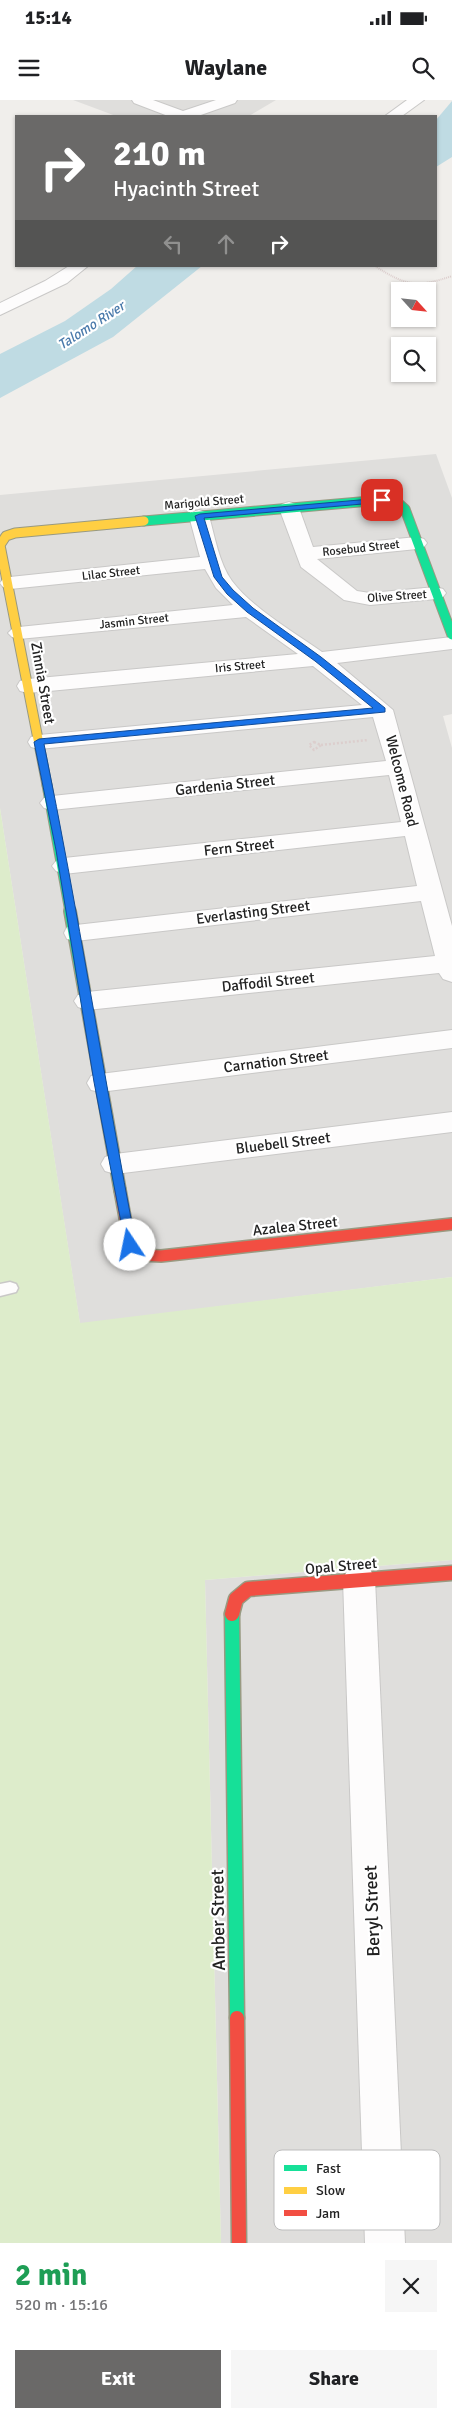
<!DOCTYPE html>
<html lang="en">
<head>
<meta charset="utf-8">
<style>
  :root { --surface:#fff; --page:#f6f6f6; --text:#202124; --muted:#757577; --accent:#6a6968 }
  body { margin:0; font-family:Signika,sans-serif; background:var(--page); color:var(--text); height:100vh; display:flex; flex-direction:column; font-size:19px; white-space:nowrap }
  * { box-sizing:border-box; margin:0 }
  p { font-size:16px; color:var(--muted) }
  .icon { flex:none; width:28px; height:28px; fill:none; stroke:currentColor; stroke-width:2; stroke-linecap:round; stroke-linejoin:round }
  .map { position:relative; height:2143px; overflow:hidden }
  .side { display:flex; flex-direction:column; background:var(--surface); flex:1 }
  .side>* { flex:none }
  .banner { position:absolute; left:15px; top:15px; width:422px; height:152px; border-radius:0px; box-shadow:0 1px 4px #0004; background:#6a6968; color:#fff; overflow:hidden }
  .needle { width:32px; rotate:117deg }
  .controls { position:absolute; left:391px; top:182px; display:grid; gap:10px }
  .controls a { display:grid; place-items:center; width:45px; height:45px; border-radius:0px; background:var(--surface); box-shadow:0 1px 4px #0004; font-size:25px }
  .pin { position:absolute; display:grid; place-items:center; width:42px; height:42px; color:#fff; margin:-21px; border-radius:10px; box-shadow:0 2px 8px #0006 }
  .me { position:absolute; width:55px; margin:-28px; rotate:349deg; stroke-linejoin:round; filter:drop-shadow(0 0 4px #0008) }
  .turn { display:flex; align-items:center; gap:18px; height:105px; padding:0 15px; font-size:22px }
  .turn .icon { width:65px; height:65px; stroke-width:2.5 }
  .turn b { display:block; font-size:35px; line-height:42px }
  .lanes { display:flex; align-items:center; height:48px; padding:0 15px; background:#0003; justify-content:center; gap:25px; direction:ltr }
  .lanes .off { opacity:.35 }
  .round { display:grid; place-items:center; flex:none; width:52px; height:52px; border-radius:0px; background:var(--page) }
  .overview { display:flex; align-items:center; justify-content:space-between; height:85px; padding:0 15px }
  h1 { font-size:30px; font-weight:700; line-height:38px; color:#1e9e55 }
  .action { display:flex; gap:10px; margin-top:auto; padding:10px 15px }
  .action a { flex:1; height:58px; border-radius:0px; background:var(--accent); color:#fff; font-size:20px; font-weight:700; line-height:58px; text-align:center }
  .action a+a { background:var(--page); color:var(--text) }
  .status { display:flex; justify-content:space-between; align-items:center; height:35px; padding:0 25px; background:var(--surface); direction:ltr }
  .status svg { height:14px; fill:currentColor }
  header { display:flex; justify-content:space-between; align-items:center; height:65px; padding:0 15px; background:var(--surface); font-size:22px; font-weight:700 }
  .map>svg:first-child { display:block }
</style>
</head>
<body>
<div class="status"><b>15:14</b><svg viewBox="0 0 49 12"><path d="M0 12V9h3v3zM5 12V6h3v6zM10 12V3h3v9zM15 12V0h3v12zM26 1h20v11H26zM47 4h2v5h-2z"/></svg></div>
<header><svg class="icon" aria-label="menu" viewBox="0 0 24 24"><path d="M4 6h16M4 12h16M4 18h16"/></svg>Waylane<svg class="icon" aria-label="search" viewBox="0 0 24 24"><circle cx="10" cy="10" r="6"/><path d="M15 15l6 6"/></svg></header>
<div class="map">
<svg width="452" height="2143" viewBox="0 0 452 2143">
  <rect width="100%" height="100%" fill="#f0eeeb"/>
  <g fill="#dfdedc">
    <polygon points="73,0 276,0 249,16 116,16"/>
    <polygon points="436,354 452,398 452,614 443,616 452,648 452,1177 80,1224 0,708 0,395"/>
    <polygon points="452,1460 452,2143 221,2143 205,1480"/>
  </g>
  <polygon fill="#ddeccb" points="0,708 80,1223 452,1177 452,1460 205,1480 221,2143 0,2143"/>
  <g fill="#bfdbe3">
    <polygon points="452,1 452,57 436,67 436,20"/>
    <polygon points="137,166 202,166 113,237 0,298 0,254 65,221 111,189"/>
  </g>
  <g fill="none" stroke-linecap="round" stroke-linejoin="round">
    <g stroke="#c9c8c7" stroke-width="3">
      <polygon id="lane" points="10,1182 16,1184 18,1188 16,1192 0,1196 0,1184"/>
    </g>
    <g stroke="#c9c8c7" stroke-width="2">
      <g id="street">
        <polygon points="132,0 153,0 183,11 216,0 237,0 235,3 198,16 168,16 134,3"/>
        <polygon points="407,0 424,0 402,16 385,16"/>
        <polygon points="69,166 88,166 67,183 0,215 0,203 45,181"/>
        <polygon points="289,402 296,404 299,408 313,447 417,437 424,439 427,443 424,447 417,449 317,459 357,491 370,493 436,487 443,489 446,493 443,497 436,499 370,505 344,500 301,467 279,408 282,404"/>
        <path d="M199,410L206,412L209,416C215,437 219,463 232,481C251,507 295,533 322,552L452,537V549L337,563L393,610L452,826V882L443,879L439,873L87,910L78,907L74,901L78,895L87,892L435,856L421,801L76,841L67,839L64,833L67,827L76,825L417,786L405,736L64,774L56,771L52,766L56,761L64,758L401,722L389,675L52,710L44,708L40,703L44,698L52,696L386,661L373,617L39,649L31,647L28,642L31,637L39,635L362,605L313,566L28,593L20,591L17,586L20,581L28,579L298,554L246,517L19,539L12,537L8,533L12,529L19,527L233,505L216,488L205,469L10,489L3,487L0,483L3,479L10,477L200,457L189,416L192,412Z"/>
        <polygon points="452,930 452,948 100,992 91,990 87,983 91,976 100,974"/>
        <polygon points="452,1012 452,1032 115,1074 105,1071 101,1064 105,1057 115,1054"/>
        <polygon points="359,1465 370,1469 375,1479 405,2143 365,2143 343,1479 348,1469"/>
      </g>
    </g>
    <g stroke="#999a82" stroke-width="11">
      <g id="fast-far2">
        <polyline points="144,421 382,400 396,401 405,409 452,535"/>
        <polyline points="47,685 70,812"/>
      </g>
    </g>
    <g stroke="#999a82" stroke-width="14">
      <polyline id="fast-far1" points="70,811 120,1090"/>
    </g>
    <g stroke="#999a82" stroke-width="17">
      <polyline id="fast" points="232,1514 237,1918"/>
    </g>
    <g stroke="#999a82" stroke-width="11">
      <polyline id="slow" points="47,685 0,445 6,436 15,433 144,421"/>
    </g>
    <g stroke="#999a82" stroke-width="14">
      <polyline id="jam-far1" points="120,1090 130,1145 141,1155 161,1156 452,1124"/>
    </g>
    <g stroke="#999a82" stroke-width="17">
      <g id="jam">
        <polyline points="232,1514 236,1499 248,1489 452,1473"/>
        <polyline points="237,1918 239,2143"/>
      </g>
    </g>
    <path stroke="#dccecd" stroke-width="2" stroke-dasharray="1 1" stroke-linecap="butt" d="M375,166C406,186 417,188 452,176"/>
    <g stroke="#dccecd" stroke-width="2.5" stroke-dasharray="2 2" stroke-linecap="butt">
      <polygon points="314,642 321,645 314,650 309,645"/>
      <polyline points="321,645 368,640"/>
    </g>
    <use href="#lane" fill="#fdfcfc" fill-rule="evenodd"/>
    <use href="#street" fill="#fdfcfc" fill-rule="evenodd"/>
    <use href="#fast-far2" stroke="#16e098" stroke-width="9"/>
    <use href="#fast-far1" stroke="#16e098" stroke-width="11"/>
    <use href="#fast" stroke="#16e098" stroke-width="14"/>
    <use href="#slow" stroke="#ffcf43" stroke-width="9"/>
    <use href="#jam-far1" stroke="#f24e42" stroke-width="11"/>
    <use href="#jam" stroke="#f24e42" stroke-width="14"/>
  </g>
  <path fill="#1a73e8" stroke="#114b97" d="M382,398L386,400L385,402L204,418L222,477L233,490L253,508L321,557L385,608V612L44,644C78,810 104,978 136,1145L135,1148H126L94,982L56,750L34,642L39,639L373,608L315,561L247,512L227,494L214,477L195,416L200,414Z"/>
  <g text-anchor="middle" stroke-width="4.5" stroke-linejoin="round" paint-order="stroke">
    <g font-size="12" fill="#222" stroke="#fff">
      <text transform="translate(204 402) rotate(-5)" y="4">Marigold Street</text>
      <text transform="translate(361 448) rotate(-6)" y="4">Rosebud Street</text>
      <text transform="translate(111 473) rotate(-6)" y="4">Lilac Street</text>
      <text transform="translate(397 496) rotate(-4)" y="4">Olive Street</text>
      <text transform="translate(134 521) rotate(-6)" y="4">Jasmin Street</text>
      <text transform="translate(240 566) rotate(-5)" y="4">Iris Street</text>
    </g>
    <g font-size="14" font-style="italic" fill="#4a7aab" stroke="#fff">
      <text transform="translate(91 225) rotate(-33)" y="5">Talomo River</text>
    </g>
    <g font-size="15" fill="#222" stroke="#fff">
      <text transform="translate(43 583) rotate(80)" y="5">Zinnia Street</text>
      <text transform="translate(402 681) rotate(76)" y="5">Welcome Road</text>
      <text transform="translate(225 685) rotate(-6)" y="5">Gardenia Street</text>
      <text transform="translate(239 747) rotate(-6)" y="5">Fern Street</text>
      <text transform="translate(253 812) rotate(-7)" y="5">Everlasting Street</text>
      <text transform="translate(268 882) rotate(-6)" y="5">Daffodil Street</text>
      <text transform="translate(276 961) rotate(-7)" y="5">Carnation Street</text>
      <text transform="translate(283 1043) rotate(-7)" y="5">Bluebell Street</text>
      <text transform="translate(295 1126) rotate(-6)" y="5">Azalea Street</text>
      <text transform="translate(341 1466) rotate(-5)" y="5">Opal Street</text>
    </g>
    <g font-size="18" fill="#222" stroke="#fff">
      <text transform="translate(372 1811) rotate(-92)" y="6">Beryl Street</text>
      <text transform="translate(218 1820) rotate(-91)" y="6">Amber Street</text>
    </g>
  </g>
  <rect x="274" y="2050" width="166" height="80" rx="8" fill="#fff" stroke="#bdbdbd" stroke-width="1"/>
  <rect x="284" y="2065" width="23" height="6" fill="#16e098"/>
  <rect x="284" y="2087" width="23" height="7" fill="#ffcf43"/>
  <rect x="284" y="2110" width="23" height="6" fill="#f24e42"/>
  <g font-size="14" fill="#222">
    <text x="316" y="2073">Fast</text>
    <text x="316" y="2095">Slow</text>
    <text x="316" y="2118">Jam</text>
  </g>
</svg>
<div class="controls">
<a><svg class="needle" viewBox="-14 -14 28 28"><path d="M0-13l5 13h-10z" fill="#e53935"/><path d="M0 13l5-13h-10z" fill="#757577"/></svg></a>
<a><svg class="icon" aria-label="search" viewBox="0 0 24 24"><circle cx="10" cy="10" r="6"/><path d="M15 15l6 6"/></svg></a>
</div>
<div class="pin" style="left:382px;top:400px;background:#d93025"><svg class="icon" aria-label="arrive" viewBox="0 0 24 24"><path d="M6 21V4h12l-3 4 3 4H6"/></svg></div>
<svg class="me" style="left:130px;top:1145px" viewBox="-20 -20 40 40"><circle r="19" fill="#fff"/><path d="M0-13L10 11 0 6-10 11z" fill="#1a73e8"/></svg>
<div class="banner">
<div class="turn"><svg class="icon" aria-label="right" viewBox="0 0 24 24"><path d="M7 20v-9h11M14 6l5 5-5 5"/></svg><div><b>210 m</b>Hyacinth Street</div></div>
<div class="lanes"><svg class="icon off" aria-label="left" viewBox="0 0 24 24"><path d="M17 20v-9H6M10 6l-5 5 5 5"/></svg><svg class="icon off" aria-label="ahead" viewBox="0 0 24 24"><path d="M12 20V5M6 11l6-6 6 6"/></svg><svg class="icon" aria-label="right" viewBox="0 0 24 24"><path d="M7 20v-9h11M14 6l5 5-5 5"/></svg></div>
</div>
</div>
<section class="side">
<div class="overview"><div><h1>2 min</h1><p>520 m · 15:16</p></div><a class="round"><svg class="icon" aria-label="close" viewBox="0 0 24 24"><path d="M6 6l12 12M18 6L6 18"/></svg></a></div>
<div class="action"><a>Exit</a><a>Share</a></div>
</section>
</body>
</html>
